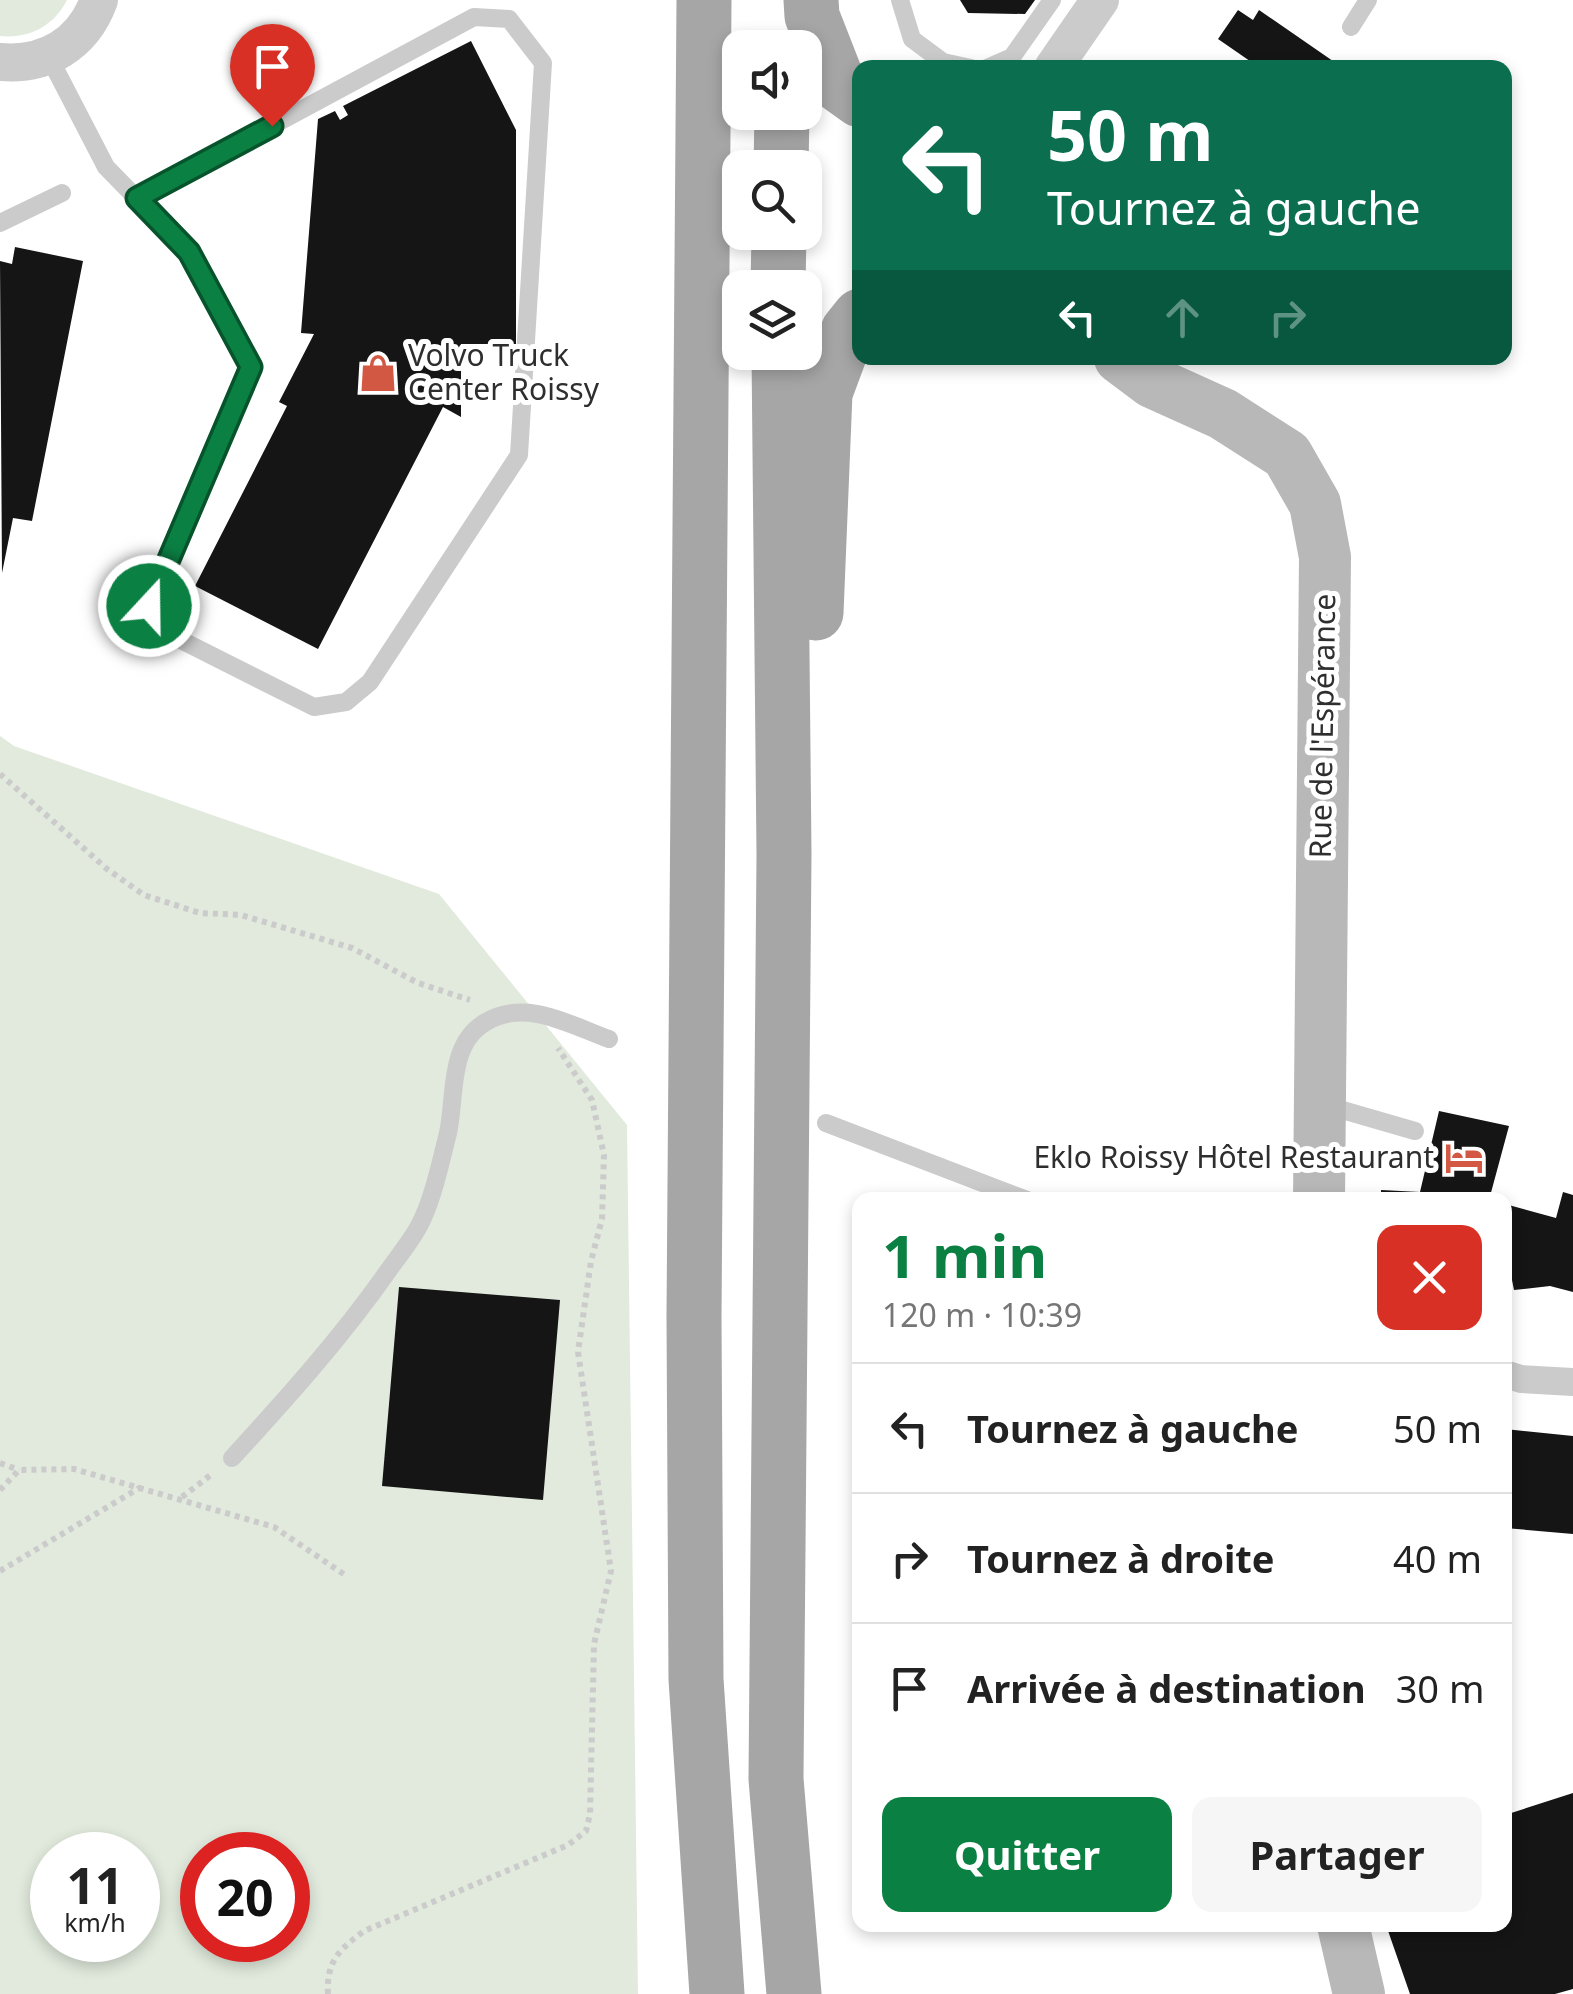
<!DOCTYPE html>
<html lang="fr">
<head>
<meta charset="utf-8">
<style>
  :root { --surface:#fff; --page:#f6f6f6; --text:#222; --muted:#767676; --line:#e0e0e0; --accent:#0b8043 }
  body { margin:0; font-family:"Noto Sans",sans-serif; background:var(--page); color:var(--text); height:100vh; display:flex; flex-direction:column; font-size:38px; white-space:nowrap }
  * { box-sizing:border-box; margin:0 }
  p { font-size:32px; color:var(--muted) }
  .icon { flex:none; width:55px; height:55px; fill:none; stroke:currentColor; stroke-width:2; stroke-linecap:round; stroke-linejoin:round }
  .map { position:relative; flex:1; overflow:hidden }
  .drawer { position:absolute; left:852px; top:1192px; width:660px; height:740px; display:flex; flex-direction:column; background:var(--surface); border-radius:20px; box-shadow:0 5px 15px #0003 }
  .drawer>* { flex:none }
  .banner { position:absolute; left:852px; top:60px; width:660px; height:305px; border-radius:20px; box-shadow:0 5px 15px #0003; background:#0b6e4f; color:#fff; overflow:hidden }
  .buttons { position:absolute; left:722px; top:30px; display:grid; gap:20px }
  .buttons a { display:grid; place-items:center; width:100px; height:100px; border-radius:20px; background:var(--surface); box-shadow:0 5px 15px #0003; font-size:50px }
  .speed { position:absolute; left:30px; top:1832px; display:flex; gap:20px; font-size:50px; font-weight:700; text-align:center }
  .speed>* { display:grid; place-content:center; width:130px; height:130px; border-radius:50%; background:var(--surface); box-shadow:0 5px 15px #0003; line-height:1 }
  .speed small { font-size:25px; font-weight:400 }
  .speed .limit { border:15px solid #d22; background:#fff; color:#111 }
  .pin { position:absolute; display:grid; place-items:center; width:85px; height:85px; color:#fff; margin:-102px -42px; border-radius:50% 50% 50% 0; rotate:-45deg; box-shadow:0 0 10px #0007 }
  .pin .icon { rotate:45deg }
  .me { position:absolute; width:110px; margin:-55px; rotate:21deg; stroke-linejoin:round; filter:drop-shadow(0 0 8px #0008) }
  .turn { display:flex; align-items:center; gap:35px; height:210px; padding:0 30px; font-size:45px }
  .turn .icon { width:130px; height:130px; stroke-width:2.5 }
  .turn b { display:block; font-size:70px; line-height:85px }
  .lanes { display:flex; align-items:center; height:95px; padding:0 30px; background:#0003; justify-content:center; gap:50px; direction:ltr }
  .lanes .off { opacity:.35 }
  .round { display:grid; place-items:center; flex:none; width:105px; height:105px; border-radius:20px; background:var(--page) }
  .summary { display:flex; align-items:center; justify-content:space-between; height:170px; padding:0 30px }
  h1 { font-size:60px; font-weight:700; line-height:75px; color:var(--accent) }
  .action { display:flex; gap:20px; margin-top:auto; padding:20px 30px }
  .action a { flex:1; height:115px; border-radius:20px; background:var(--accent); color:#fff; font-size:40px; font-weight:700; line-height:115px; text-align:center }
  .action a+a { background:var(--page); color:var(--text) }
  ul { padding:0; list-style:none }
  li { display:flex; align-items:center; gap:30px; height:130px; padding:0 30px; border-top:2px solid var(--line) }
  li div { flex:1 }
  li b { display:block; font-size:38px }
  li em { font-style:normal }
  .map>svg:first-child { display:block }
</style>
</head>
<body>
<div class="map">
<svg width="1573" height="1994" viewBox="0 0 1573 1994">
  <rect width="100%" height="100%" fill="#fff"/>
  <g fill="#e1eadd" fill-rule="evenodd">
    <path d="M0,0H67C54,26 29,39 0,36Z"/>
    <path d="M0,736L14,746L439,894L627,1125L638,1994H0ZM52,1855H138V1940H52ZM202,1855H288V1940H202Z"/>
  </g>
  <g fill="#151515">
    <polygon points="960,0 1035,0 1025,14 968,13"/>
    <polygon points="1238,10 1253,20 1259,10 1343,68 1260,68 1218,39"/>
    <polygon points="471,41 516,130 516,344 461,344 461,417 443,407 318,649 195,586 287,406 279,402 314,334 301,333 318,119 335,111 340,120 348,115 343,106"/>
    <polygon points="15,247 83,261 32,521 13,518 2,573 0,261 12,264"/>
    <polygon points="1439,1111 1509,1126 1489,1200 1381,1200 1381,1190 1420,1192"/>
    <polygon points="1563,1192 1573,1195 1573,1292 1550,1286 1514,1290 1511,1275 1505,1273 1505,1204 1556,1218"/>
    <polygon points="399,1287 560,1300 543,1500 382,1486"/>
    <polygon points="1505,1429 1573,1436 1573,1534 1505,1528"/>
    <polygon points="1573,1793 1573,1989 1555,1994 1410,1994 1386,1925 1505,1925 1505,1815"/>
  </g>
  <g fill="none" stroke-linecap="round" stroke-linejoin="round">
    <g stroke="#cbcbcb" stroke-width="6" stroke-dasharray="5 5" stroke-linecap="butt">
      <polyline points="0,774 107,869 144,895 200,913 241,915 352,948 418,983 470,1000"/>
      <polyline points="0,1463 19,1470"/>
      <polyline points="0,1490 19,1470 74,1469 274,1527 345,1575"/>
      <polyline points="182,1497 212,1474"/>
      <polyline points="0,1571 141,1487"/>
      <path d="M328,1994C326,1961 340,1949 364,1931L568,1845L586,1831L590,1814L594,1644L611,1571L578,1352L591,1261L602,1219L604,1155L592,1100L558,1048"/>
    </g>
    <g stroke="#cbcbcb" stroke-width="18">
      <polyline points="900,0 912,39 943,62 971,68"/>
      <polyline points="1351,27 1368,0"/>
      <polyline points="49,57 106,167 189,252 251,367 157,581 149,606 157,628 314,707 346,702 370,682 519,455 543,63 509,19 474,17 137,198"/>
      <polyline points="987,68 1012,57 1052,0"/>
      <polyline points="0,223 62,193"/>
      <polyline points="1325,1105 1415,1131"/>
      <polyline points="826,1123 1027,1200"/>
      <path d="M232,1458C287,1398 341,1338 388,1271C399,1255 414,1238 422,1220C434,1194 441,1161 448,1133C456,1096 448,1043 486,1022C526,998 570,1025 609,1039"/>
    </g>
    <polyline stroke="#cbcbcb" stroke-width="28" points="1505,1374 1521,1379 1573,1382"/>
    <g stroke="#cbcbcb" stroke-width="38">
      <path d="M0,62C46,66 83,44 99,0"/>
      <polyline points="1053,68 1100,0"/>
    </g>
    <g stroke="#b8b8b8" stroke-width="52">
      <polyline points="1120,358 1152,382 1223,414 1287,455 1315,504 1325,557 1319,1200"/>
      <polyline points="1343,1925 1359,1994"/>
    </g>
    <g stroke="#a6a6a6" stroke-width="55">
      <polyline points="704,0 694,1316 696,1679 717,1994"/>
      <polyline points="811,0 812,16 839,85 860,100"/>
      <polyline points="781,168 782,112"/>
      <polyline points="778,288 779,232"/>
      <polyline points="779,352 784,854 776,1779 794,1994"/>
      <polyline points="816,613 825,393 848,331 860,316"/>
    </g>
  </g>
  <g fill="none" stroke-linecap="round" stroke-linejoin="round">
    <g stroke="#07532c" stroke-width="25">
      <polyline id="route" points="149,606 251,367 189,252 137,198 272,126"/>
    </g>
    <use href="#route" stroke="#0b8043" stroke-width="18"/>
  </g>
  <defs>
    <g id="shop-bare" transform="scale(3)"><path d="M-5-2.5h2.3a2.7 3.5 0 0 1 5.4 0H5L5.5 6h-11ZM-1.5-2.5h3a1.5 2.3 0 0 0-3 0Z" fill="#d25843" stroke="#fff" stroke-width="2.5" paint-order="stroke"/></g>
    <g id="hotel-bare" transform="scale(3)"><path d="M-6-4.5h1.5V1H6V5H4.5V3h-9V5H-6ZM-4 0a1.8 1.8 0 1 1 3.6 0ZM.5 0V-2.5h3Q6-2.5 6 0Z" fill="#d25843" stroke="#fff" stroke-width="2.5" paint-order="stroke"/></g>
  </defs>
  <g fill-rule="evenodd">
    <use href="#shop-bare" x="378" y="373"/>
    <use href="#hotel-bare" x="1464" y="1158"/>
  </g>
  <g text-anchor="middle" stroke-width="10" stroke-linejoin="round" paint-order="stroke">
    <g font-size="30" fill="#2e2e2e" stroke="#fff" text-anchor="start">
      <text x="408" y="366">Volvo Truck<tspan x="408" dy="34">Center Roissy</tspan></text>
      <text x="1434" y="1168" text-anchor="end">Eklo Roissy Hôtel Restaurant</text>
    </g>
    <g font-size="30" fill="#2e2e2e" stroke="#fff">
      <text transform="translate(1323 726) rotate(-89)" y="10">Rue de l'Espérance</text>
    </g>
  </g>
</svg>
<div class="buttons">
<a><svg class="icon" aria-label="sound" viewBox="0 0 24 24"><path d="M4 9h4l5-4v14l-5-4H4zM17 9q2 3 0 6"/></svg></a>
<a><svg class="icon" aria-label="search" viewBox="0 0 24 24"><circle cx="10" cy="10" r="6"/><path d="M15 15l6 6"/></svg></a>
<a><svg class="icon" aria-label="layers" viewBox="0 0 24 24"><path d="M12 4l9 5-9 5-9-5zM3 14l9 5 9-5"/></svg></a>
</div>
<div class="speed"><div>11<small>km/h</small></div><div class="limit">20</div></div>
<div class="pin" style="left:272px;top:126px;background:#d93025"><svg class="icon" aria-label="arrive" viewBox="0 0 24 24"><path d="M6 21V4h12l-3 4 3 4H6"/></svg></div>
<svg class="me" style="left:149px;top:606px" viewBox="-20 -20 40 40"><circle r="17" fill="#0b8043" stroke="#fff" stroke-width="3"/><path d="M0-11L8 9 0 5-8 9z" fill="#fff"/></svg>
<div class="banner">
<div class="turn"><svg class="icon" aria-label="left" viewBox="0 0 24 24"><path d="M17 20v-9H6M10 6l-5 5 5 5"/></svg><div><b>50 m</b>Tournez à gauche</div></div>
<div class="lanes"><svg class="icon" aria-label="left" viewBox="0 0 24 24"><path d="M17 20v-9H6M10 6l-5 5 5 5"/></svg><svg class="icon off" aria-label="ahead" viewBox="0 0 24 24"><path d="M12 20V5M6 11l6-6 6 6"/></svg><svg class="icon off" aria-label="right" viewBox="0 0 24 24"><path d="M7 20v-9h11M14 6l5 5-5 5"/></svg></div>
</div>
<section class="drawer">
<div class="summary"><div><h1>1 min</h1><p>120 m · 10:39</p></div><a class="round" style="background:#d93025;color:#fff"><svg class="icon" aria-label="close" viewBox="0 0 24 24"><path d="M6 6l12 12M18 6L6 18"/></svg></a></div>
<ul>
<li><svg class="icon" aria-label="left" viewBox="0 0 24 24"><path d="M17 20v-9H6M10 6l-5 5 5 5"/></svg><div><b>Tournez à gauche</b></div><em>50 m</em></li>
<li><svg class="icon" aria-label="right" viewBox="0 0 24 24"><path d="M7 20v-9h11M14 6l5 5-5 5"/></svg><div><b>Tournez à droite</b></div><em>40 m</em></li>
<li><svg class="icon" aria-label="arrive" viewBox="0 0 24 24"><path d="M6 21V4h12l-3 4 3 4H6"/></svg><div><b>Arrivée à destination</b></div><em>30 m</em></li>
</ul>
<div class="action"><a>Quitter</a><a>Partager</a></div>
</section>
</div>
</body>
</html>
